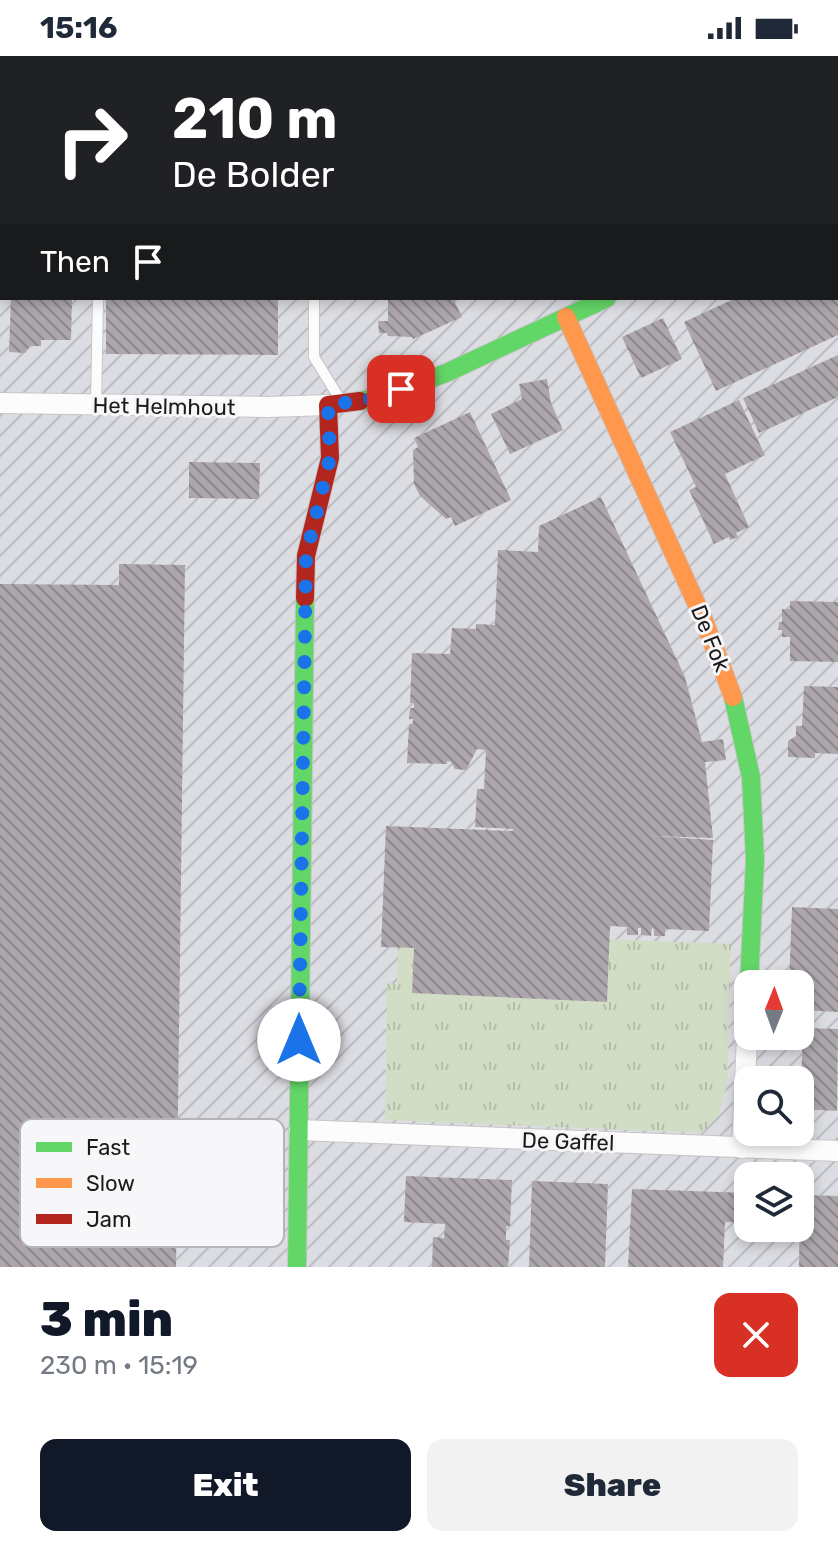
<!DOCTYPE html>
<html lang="en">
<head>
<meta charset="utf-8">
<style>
  :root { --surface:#fff; --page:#f2f2f3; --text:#1f2937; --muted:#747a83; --accent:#111827 }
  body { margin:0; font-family:Rubik,sans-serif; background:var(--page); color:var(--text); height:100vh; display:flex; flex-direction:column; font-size:30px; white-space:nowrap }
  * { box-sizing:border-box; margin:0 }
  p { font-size:26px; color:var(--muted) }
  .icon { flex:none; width:44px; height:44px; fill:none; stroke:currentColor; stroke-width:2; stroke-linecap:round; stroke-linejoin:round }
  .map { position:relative; height:1211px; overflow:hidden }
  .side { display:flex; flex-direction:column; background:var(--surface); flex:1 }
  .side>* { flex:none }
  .top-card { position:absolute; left:0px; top:0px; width:838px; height:244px; box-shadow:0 4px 12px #0003; background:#202124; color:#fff; overflow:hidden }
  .needle { width:52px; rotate:1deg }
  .buttons { position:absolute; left:734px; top:914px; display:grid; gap:16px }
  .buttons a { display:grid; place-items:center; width:80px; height:80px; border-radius:16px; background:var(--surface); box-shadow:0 4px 12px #0003; font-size:40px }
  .pin { position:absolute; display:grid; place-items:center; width:68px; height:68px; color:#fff; margin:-34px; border-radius:16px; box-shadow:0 4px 12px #0006 }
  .me { position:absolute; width:88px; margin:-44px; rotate:0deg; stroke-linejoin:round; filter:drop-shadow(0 0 6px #0008) }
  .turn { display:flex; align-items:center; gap:28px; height:168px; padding:0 40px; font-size:36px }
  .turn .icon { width:104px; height:104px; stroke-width:2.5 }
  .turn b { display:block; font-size:56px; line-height:68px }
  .then { display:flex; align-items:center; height:76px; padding:0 40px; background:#0003; gap:16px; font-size:30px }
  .round { display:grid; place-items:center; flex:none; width:84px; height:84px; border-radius:16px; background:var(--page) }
  .overview { display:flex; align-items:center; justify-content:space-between; height:136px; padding:0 40px }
  h1 { font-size:48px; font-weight:800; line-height:60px; color:var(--accent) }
  .primary-button { display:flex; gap:16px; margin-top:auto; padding:16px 40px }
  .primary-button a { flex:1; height:92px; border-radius:16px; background:var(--accent); color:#fff; font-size:32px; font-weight:800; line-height:92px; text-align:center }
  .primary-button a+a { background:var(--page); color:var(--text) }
  .status { display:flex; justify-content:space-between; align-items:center; height:56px; padding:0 40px; background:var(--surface); direction:ltr }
  .status svg { height:22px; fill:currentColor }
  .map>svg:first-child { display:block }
</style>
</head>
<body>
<div class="status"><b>15:16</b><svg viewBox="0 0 49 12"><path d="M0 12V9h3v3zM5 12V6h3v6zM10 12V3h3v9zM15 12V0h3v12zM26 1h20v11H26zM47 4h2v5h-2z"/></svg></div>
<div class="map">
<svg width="838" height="1211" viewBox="0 0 838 1211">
  <defs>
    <pattern id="industrial-furrows" width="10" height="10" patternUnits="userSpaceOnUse" patternTransform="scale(2)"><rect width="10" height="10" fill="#dcdde3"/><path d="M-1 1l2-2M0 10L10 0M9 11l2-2" fill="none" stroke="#bcbdc2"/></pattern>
    <pattern id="grass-tufts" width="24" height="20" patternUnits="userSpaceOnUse" patternTransform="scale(2)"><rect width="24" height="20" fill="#d2ddc6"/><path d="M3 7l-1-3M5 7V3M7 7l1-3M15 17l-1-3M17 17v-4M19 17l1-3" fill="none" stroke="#b4bdaa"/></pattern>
    <pattern id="building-back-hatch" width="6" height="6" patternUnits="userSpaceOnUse" patternTransform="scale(2)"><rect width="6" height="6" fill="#ada7ad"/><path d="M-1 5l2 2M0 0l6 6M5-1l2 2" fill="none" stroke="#8c878c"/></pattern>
  </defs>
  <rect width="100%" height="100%" fill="#ebebec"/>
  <path fill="url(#industrial-furrows)" fill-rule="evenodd" d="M0,0H838V1211H0ZM2,2H836V242H2ZM748,928H800V980H748ZM748,1024H800V1076H748ZM748,1120H800V1172H748Z"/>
  <polygon fill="url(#grass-tufts)" points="398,875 731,888 727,1029 719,1058 702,1077 385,1064 387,927 397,928"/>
  <g fill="url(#building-back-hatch)">
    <polygon points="11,242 72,242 71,284 41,284 41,290 30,290 25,297 9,296"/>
    <polygon points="106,242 278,242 278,299 106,298"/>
    <polygon points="388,242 453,242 462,261 413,283 412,281 388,280 387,277 379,277 378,265 388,265"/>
    <polygon points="736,242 838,242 838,279 716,335 684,266"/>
    <polygon points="663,262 682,303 641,322 622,281"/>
    <polygon points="838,299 838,341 759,377 743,342"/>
    <polygon points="547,323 551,347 563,374 510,398 491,358 522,343 519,328"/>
    <polygon points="739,344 765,399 725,418 749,471 736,477 738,481 730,484 729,481 714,488 689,434 696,431 670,376"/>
    <polygon points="470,356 511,444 455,470 451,461 446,463 420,440 414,428 413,394 418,391 414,382"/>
    <polygon points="189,406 260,407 259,443 189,442"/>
    <polygon points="601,441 685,621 702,686 723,683 726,704 705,706 713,782 653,780 713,784 709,875 665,873 665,880 654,880 654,873 652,872 651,880 641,879 641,872 638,872 638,879 627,879 627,871 610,870 607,946 412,937 414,892 381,891 386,770 513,775 513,773 475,771 477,733 484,733 486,694 477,693 466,714 455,713 451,706 447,705 447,708 407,707 409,668 413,668 413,663 409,663 410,652 414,652 414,647 410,647 412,597 450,598 452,572 476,573 476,568 495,569 498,494 538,496 539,470"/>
    <polygon points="119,508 185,509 176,1211 0,1211 0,528 119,529"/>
    <polygon points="790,545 838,546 838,606 790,605 790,581 782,581 782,574 778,574 779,566 782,566 782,553 790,553"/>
    <polygon points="804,630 838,631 838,698 815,697 815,702 788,701 788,685 796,680 796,670 802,670"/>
    <polygon points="792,851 838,853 838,956 800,954 800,928 789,928"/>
    <polygon points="803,972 838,973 837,1055 800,1053"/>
    <polygon points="406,1120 512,1124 510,1170 506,1170 506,1184 510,1184 508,1211 432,1211 433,1181 444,1182 445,1168 404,1166"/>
    <polygon points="532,1125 608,1128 605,1211 529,1211"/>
    <polygon points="632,1133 748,1137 748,1167 725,1166 723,1211 628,1211"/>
    <polygon points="800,1139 838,1140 838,1211 799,1211"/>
  </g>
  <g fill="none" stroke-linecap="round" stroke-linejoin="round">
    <g stroke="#c6c6c7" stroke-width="12">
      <g id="lane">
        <polyline points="314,242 314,301 341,345"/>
        <polyline points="96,349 98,242"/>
      </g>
    </g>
    <g stroke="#c6c6c7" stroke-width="22">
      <g id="street">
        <polyline points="836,136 838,135"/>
        <polyline points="0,347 268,351 328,349"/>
        <polyline points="299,1074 838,1095"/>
        <polyline points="742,1092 748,960"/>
      </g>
    </g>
    <g stroke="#c6c6c7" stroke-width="20">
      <g id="fast">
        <polyline points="360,345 379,342 446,317 607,242"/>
        <polyline points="733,641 751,721 755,804 749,928"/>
        <polyline points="297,1211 305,542"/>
      </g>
    </g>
    <g stroke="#c6c6c7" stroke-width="20">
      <polyline id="slow" points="566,261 703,562 733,641"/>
    </g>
    <g stroke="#c6c6c7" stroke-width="20">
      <polyline id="jam" points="305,542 306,500 330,402 328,349 360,345"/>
    </g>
    <use href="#lane" stroke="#fcfcfc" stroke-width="10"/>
    <use href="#street" stroke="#fcfcfc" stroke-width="20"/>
    <use href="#fast" stroke="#63d668" stroke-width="18"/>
    <use href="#slow" stroke="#ff974d" stroke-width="18"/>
    <use href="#jam" stroke="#b3261e" stroke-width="18"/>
  </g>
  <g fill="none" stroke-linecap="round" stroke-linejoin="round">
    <polyline stroke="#1a73e8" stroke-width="14" stroke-dasharray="0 25.2" points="299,984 306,500 330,402 328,349 379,342 401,333"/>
  </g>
  <g text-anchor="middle" stroke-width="6" stroke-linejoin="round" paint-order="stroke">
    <g font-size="22" fill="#1b1b1c" stroke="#f7f7fa">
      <text transform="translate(164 350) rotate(1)" y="8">Het Helmhout</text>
      <text transform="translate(711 582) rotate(68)" y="8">De Fok</text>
      <text transform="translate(568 1085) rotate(2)" y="8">De Gaffel</text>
    </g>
  </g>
  <rect x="20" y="1063" width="264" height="128" rx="12" fill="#f7f7fa" stroke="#b5b5b7" stroke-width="2"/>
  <rect x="36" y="1086" width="36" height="10" fill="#63d668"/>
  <rect x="36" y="1122" width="36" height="10" fill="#ff974d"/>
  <rect x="36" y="1158" width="36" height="10" fill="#b3261e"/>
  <g font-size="22" fill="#1b1b1c">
    <text x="86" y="1099">Fast</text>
    <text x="86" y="1135">Slow</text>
    <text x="86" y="1171">Jam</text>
  </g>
</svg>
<div class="buttons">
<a><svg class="needle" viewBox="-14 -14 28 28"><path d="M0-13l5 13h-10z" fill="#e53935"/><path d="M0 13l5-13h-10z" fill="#747a83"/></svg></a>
<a><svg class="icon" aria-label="search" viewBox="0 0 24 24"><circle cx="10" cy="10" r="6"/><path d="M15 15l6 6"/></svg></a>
<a><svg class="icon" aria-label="layers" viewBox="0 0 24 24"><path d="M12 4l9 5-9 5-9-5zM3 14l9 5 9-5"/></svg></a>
</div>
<div class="pin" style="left:401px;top:333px;background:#d93025"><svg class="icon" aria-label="arrive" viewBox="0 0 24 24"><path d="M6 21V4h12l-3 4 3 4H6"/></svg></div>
<svg class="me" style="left:299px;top:984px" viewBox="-20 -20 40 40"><circle r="19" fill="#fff"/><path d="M0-13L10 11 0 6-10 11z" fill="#1a73e8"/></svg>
<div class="top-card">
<div class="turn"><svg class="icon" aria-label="right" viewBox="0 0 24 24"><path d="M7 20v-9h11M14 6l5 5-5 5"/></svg><div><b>210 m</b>De Bolder</div></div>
<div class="then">Then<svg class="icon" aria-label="arrive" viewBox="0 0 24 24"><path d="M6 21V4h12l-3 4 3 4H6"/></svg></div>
</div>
</div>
<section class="side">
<div class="overview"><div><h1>3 min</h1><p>230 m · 15:19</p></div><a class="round" style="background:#d93025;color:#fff"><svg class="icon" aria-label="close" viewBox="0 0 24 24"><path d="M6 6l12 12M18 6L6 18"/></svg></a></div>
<div class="primary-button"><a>Exit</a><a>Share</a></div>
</section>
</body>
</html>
